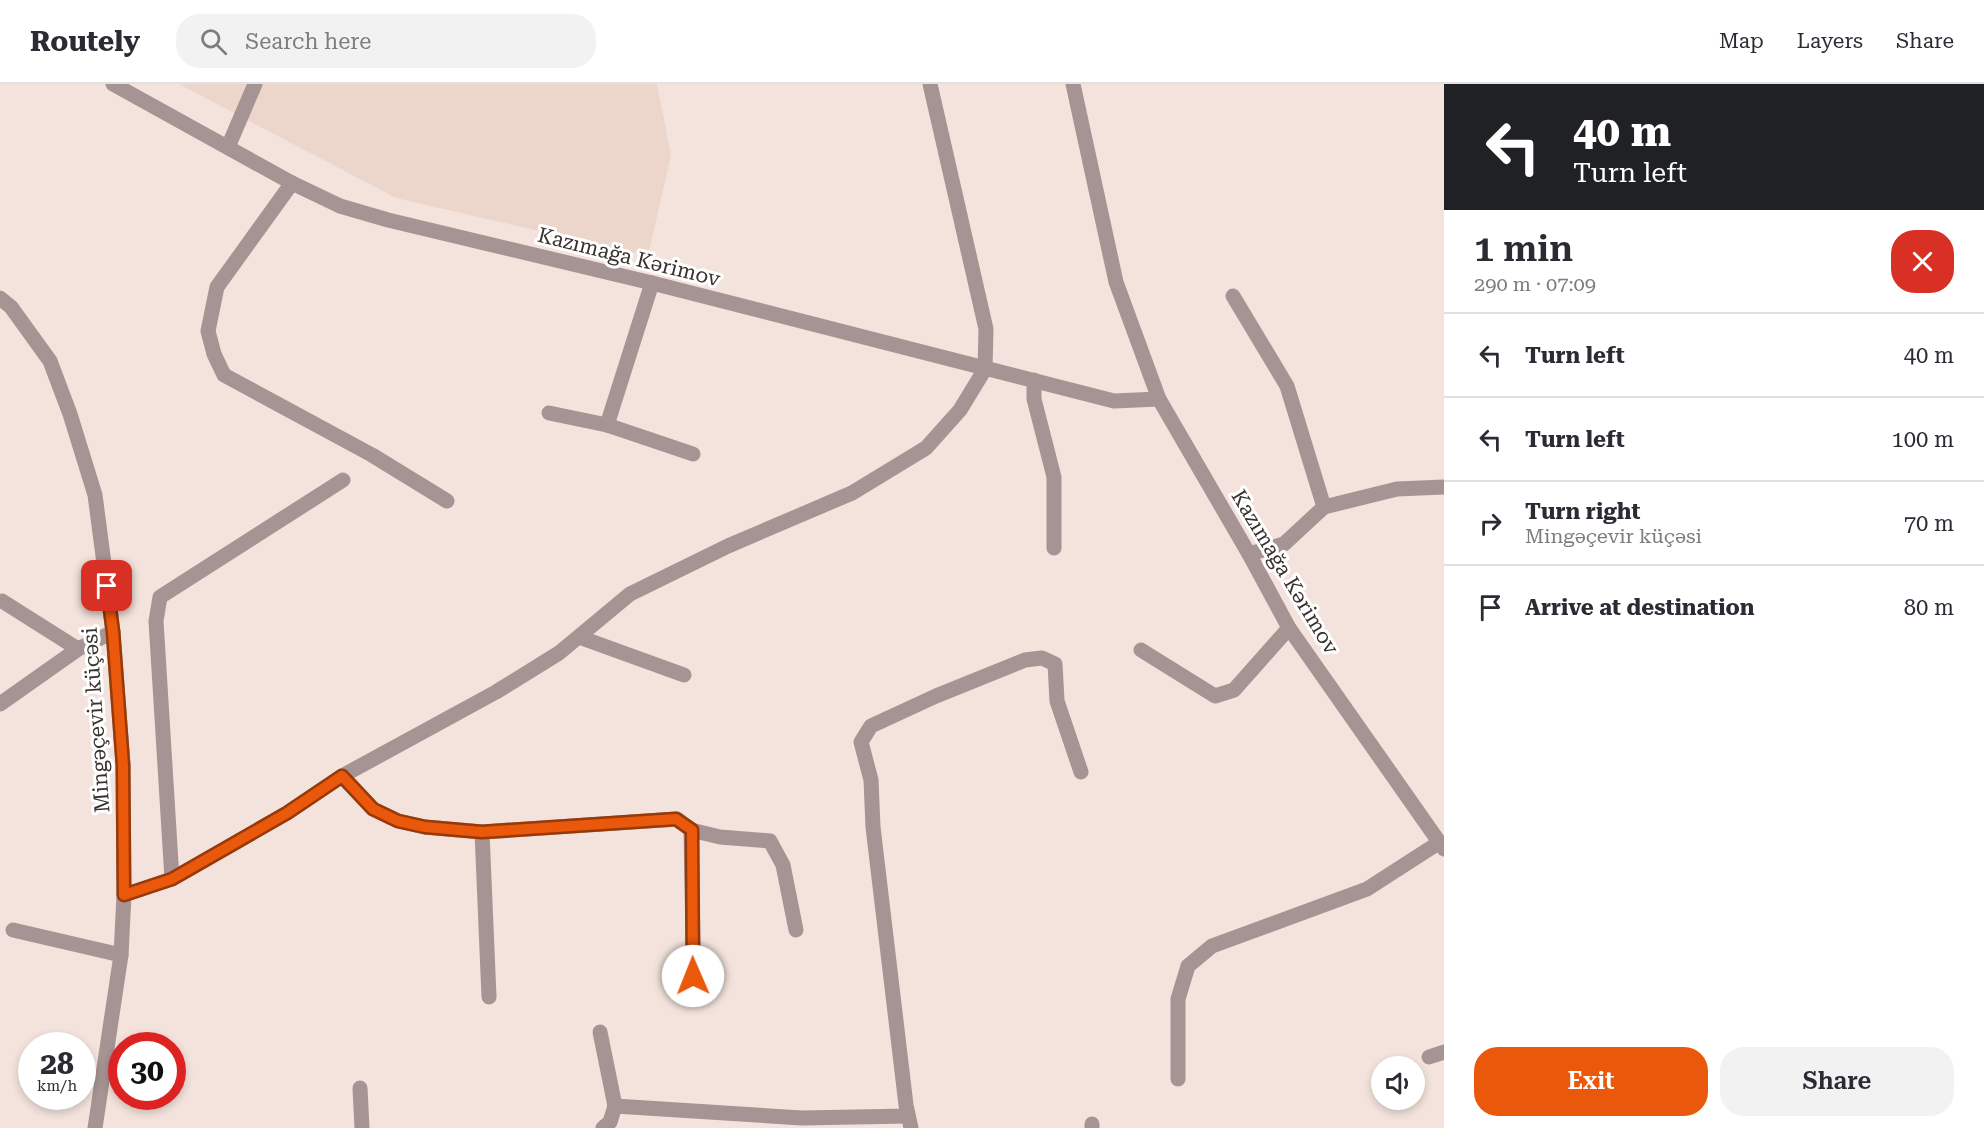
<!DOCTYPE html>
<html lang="en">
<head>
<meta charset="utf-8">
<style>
  :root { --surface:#fff; --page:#f2f2f3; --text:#2b2b33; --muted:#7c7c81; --line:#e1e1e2; --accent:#ea580c }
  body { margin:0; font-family:"Roboto Serif",serif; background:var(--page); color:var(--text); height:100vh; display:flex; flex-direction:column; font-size:22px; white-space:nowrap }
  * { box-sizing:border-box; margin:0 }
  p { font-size:20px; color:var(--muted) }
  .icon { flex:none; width:33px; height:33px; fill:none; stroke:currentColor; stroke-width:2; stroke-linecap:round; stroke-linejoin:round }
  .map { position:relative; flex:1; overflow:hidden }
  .panel { display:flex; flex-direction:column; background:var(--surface); width:540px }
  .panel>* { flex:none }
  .guide { background:#202124; color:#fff; overflow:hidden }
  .controls { position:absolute; left:1371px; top:972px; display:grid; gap:12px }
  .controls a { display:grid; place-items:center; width:54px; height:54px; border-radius:50%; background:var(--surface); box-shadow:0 3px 9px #0003; font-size:30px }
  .speed { position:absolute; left:18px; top:948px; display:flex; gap:12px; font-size:30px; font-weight:700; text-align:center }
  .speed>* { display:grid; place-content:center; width:78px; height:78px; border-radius:50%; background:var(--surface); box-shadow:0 3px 9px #0003; line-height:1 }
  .speed small { font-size:15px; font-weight:400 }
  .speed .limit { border:9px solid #d22; background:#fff; color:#111 }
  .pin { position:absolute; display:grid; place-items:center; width:51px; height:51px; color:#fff; margin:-26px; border-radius:12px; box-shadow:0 3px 9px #0006 }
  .me { position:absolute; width:66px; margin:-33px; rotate:359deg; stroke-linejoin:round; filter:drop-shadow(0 0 4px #0008) }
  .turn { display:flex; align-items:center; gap:21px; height:126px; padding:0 30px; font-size:27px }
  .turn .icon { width:78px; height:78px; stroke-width:2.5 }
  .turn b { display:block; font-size:42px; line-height:51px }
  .round { display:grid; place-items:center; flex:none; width:63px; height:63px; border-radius:24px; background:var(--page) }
  .head { display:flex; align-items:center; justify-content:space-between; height:102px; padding:0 30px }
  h1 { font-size:36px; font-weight:600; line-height:45px }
  .action { display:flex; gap:12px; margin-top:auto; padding:12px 30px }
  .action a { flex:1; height:69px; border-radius:24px; background:var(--accent); color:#fff; font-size:24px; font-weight:600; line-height:69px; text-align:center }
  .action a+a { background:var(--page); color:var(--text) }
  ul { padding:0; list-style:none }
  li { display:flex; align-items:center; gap:18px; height:84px; padding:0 30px; border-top:2px solid var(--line) }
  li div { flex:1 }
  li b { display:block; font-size:22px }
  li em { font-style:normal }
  header { display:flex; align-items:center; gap:36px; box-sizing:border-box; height:84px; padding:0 30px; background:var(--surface); border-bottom:2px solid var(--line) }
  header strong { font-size:28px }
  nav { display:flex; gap:33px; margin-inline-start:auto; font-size:21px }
  .search { width:420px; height:54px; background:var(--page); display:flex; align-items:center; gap:15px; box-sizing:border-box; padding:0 21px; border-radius:24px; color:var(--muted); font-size:22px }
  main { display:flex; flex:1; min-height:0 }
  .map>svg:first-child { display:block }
</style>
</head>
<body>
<header>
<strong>Routely</strong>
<div class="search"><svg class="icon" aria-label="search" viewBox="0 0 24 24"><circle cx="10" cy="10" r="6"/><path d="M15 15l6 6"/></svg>Search here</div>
<nav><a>Map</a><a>Layers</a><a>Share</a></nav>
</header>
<main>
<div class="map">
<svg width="1444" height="1044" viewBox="0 0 1444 1044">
  <rect width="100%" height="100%" fill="#f3e3dc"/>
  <polygon fill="#ecd6cb" points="179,0 657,0 671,71 648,172 396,114"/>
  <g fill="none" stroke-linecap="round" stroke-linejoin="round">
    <g stroke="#a69393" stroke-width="15">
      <polyline points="228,63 255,0"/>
      <polyline points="1233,212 1287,302 1324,423"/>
    </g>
    <g stroke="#a69393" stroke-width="15">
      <polyline points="113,0 292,99 340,122 388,136 652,199 1114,317 1159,315"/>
      <polyline points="292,99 217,203 208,247 214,270 224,291 372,371 447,417"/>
      <polyline points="0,214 11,223 50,277 70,330 95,411 113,548 123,681 124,811 121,871 95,1044"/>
      <polyline points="1034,296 1034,315 1054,393 1054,464"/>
      <polyline points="549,329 607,341 693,370"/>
      <polyline points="607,341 652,199"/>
      <polyline points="1249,470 1284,460 1324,423 1397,405 1444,403"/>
      <polyline points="2,517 78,565"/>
      <polyline points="579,553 684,591"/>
      <polyline points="1141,566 1215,612 1234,606 1289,544"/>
      <polyline points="0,620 78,565 113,548"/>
      <polyline points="342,692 373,725 398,737 425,743 482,748 677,735 691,746 720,753 770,757 783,781 796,846"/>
      <polyline points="691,746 694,914"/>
      <polyline points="482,748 489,913"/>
      <polyline points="172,795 156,537 160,513 343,396"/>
      <polyline points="124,811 172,795 287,729 342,692 496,608 559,569 630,510 728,462 852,409 926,364 960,326 985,285 986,245 930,0"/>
      <polyline points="13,846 121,871"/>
      <polyline points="600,948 615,1022"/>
      <polyline points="1429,973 1444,968"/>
      <polyline points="1178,995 1178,915 1188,882 1212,862 1367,805 1440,758"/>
      <polyline points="360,1004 362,1044"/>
      <polyline points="603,1044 610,1038 615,1022 802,1034 908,1032"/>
      <polyline points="911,1044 906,1021 873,743 871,696 861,658 871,642 936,612 1025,576 1042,574 1055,580 1057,617 1081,688"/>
      <polyline points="1092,1044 1092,1040"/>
    </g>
    <polyline stroke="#a69393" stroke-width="15" points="1073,0 1116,198 1159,315 1249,470 1289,544 1444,765"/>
  </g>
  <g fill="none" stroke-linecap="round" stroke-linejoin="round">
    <g stroke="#983908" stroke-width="15">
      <polyline id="route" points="107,502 113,548 123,681 124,811 172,795 287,729 342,692 373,725 398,737 425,743 482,748 676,735 692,746 693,892"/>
    </g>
    <use href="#route" stroke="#ea580c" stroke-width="10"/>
  </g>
  <g text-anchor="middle" stroke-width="6" stroke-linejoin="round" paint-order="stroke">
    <g font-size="21" fill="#38322f" stroke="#fff">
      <text transform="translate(629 173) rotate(14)" y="7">Kazımağa Kərimov</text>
      <text transform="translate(1285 488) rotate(59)" y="7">Kazımağa Kərimov</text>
      <text transform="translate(96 636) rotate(-94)" y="7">Mingəçevir küçəsi</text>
    </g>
  </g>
</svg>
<div class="controls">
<a><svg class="icon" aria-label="sound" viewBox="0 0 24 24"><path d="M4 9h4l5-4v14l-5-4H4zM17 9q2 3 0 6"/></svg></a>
</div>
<div class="speed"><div>28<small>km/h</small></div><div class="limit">30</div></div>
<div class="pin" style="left:107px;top:502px;background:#d93025"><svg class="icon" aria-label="arrive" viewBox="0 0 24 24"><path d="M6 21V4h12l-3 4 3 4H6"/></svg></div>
<svg class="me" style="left:693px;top:892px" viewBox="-20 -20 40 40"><circle r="19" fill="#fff"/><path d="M0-13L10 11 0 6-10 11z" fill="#ea580c"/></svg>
</div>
<section class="panel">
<div class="guide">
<div class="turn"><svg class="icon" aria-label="left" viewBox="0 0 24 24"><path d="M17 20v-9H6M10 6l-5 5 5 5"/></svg><div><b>40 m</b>Turn left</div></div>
</div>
<div class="head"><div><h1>1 min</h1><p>290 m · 07:09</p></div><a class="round" style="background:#d93025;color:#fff"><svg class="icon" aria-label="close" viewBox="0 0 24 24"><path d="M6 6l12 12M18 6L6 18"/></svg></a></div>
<ul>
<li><svg class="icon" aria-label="left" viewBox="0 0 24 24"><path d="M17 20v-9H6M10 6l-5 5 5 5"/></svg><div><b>Turn left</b></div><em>40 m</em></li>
<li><svg class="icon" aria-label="left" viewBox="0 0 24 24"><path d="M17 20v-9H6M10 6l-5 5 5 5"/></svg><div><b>Turn left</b></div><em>100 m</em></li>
<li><svg class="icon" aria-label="right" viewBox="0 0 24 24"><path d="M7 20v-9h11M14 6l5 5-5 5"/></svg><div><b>Turn right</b><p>Mingəçevir küçəsi</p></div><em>70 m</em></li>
<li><svg class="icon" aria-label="arrive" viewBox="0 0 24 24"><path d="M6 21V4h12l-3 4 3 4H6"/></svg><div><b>Arrive at destination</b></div><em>80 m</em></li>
</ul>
<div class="action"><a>Exit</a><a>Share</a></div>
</section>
</main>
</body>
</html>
